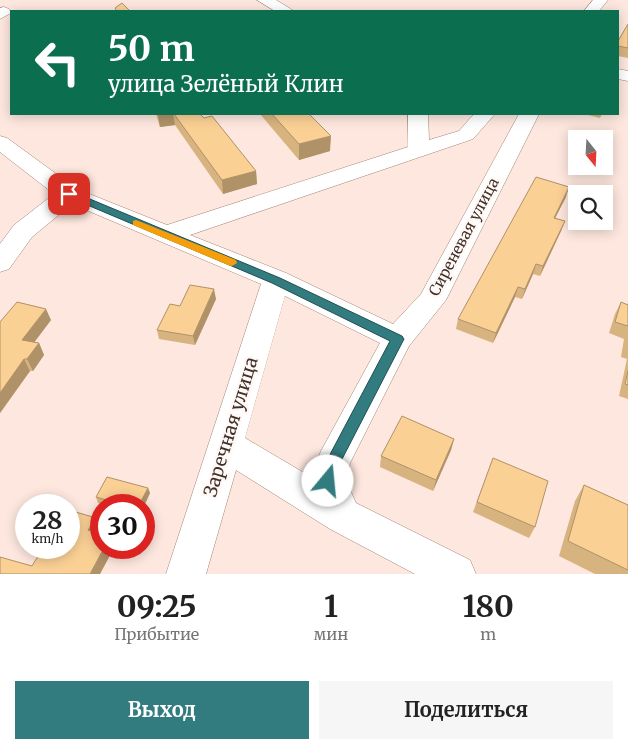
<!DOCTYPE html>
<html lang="ru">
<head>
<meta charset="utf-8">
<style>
  :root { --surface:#fff; --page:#f6f6f6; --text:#222; --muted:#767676; --accent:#327b7f }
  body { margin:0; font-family:Merriweather,serif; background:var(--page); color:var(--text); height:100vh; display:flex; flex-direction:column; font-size:19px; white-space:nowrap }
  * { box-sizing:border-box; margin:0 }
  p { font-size:16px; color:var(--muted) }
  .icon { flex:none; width:28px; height:28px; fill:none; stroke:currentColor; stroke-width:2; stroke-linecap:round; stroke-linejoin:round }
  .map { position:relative; height:574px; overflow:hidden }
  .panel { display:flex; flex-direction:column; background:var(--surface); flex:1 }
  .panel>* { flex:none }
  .top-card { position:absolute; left:10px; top:10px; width:609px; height:105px; border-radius:0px; box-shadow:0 2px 12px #0003; background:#0b6e4f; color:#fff; overflow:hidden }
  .needle { width:32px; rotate:162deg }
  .tools { position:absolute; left:568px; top:130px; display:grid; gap:10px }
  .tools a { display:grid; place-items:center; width:45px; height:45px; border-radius:0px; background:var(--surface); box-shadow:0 2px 12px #0003; font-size:25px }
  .speed { position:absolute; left:15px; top:494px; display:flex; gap:10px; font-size:25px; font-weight:700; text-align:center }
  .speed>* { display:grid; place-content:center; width:65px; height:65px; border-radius:50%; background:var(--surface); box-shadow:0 2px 12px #0003; line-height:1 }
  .speed small { font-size:12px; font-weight:400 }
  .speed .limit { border:8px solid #d22; background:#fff; color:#111 }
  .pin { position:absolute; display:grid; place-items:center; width:42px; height:42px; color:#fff; margin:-21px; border-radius:10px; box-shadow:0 2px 8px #0006 }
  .me { position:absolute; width:55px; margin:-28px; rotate:17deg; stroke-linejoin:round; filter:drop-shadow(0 0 4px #0008) }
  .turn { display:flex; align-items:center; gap:18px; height:105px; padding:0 15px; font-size:22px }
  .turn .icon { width:65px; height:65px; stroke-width:2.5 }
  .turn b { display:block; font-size:35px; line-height:42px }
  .eta { display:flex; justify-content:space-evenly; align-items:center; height:85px; text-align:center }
  .eta b { font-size:30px; font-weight:700; line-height:35px }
  .cta { display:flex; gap:10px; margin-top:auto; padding:10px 15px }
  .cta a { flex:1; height:58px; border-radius:0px; background:var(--accent); color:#fff; font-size:20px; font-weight:700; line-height:58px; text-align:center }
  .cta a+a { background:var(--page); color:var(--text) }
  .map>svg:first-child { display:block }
</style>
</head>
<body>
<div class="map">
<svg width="628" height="574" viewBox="0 0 628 574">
  <rect width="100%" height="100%" fill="#fde7de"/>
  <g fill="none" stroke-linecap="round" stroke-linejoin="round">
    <g stroke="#a48476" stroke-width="1">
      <g id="minor">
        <polygon points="257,0 276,0 294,11 275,11"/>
        <polygon points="593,0 608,0 599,11 584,11"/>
        <polygon points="4,7 9,9 11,13 0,19 0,8"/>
        <polygon points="618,69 628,71 628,81 618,79"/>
        <path d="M408,114H428L429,140L459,131L474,114H495L473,139L190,235L286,273L393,324L421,294L519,114H539L446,300L409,346L350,463L346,481L356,503L470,560L476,574H415L330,529L236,470L206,574H166L261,284L72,204L32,237L9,269L0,272V244L14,225L54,194L0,152V136L7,138L77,189L167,225L408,147ZM285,296L380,343L321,451L311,477L245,438Z"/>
      </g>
    </g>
    <use href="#minor" fill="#fff" fill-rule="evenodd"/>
  </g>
  <g fill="#d7b380">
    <polygon points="628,24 628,58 618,56 618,41"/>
    <polygon points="156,114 200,114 256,171 257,184 223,194 175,125 160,127"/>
    <polygon points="260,114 309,114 330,151 299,160"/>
    <polygon points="584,114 602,114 600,118"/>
    <polygon points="566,197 555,218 565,221 561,231 540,276 533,274 522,299 515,297 493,343 456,329 458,319"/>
    <polygon points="216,299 195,345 159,339 157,330 180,306"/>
    <polygon points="621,302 627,305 628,302 628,399 619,396 627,359 621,357 624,339 609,333 615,314"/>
    <polygon points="51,320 34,342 39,343 44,355 33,371 30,371 0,413 0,322"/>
    <polygon points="454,439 451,450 433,491 380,467 381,456"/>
    <polygon points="493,458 535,527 529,538 473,512"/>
    <polygon points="584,485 628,505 628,574 595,574 559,556 575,501"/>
    <polygon points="148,488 150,493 144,506 144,505 105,505 98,503 96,497"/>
  </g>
  <g fill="#af9268">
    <polygon points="163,114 173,114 175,125 160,127 158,115"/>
    <polygon points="331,136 330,151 299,160 299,144"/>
    <polygon points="256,171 257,184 223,194 222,180"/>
    <polygon points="569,187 566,197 550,228 554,218"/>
    <polygon points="565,221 561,231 540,276 543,266"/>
    <polygon points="536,264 533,274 522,299 525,289"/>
    <polygon points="518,287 515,297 493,343 496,333"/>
    <polygon points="214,289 216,299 195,345 193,336"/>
    <polygon points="46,309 51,320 27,352 22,340"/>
    <polygon points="39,343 44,355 33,371 27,359"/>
    <polygon points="24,359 30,371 0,413 0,393"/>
    <polygon points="454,439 451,450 433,491 436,480"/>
    <polygon points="148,488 150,493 144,506 144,505 139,505"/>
    <polygon points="96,518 100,528 94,540 88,530"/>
    <polygon points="104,548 114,548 100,574 90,574"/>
  </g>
  <g fill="#fad095" stroke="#af9268">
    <polygon points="122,3 130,11 117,11 115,8"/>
    <polygon points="628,24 628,48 618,46 618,41"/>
    <polygon points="174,114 200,114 204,118 212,116 256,171 222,180"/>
    <polygon points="272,114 309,114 331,136 299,144"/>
    <polygon points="536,177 569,187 554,218 565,221 543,266 536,264 525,289 518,287 496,333 458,319"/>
    <polygon points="190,285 214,289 193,336 157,330 170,304 180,306"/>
    <polygon points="17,302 46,309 22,340 39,343 27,359 24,359 0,393 0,322"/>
    <polygon points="621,302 628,305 628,326 615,322"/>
    <polygon points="628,371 628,385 625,384"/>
    <polygon points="402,416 454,439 436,480 381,456"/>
    <polygon points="493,458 548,481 535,527 477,502"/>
    <polygon points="107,477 148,488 139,505 123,505 96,497"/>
    <polygon points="584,485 628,505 628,570 568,541"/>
    <polygon points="69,510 96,518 88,530 101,534 101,548 104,548 90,574 0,574 0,557 32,566 43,548 69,548"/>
  </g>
  <polygon fill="#327b7f" stroke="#205053" points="66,192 73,192 280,278 402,336 404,339 340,463 334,485 328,487 323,485 321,481 326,462 390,341 272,283 66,196"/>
  <polygon fill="#f59e0b" points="136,220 236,260 237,263 232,266 228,265 133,225 133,221"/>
  <g text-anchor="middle" stroke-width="5" stroke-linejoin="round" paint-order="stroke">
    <g font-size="15" fill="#3e312b" stroke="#fff8f4">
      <text transform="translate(464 237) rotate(-62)" y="5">Сиреневая улица</text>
    </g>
    <g font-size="18" fill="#3e312b" stroke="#fff8f4">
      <text transform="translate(231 427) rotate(-73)" y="6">Заречная улица</text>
    </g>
  </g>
</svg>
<div class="tools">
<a><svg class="needle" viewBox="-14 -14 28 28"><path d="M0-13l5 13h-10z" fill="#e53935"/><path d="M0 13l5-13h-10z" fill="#767676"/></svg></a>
<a><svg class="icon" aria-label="search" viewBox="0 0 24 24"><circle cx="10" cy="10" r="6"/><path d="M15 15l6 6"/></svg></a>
</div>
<div class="speed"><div>28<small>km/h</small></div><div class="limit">30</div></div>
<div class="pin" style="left:69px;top:194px;background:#d93025"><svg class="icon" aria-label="arrive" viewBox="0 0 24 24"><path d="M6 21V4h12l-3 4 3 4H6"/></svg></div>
<svg class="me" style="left:328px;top:481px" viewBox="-20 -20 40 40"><circle r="19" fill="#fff"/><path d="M0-13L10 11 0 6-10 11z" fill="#327b7f"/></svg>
<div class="top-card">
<div class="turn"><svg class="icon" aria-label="left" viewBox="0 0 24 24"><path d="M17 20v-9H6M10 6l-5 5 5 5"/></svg><div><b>50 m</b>улица Зелёный Клин</div></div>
</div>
</div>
<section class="panel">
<div class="eta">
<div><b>09:25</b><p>Прибытие</p></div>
<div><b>1</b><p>мин</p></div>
<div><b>180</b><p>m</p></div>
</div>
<div class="cta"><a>Выход</a><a>Поделиться</a></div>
</section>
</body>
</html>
